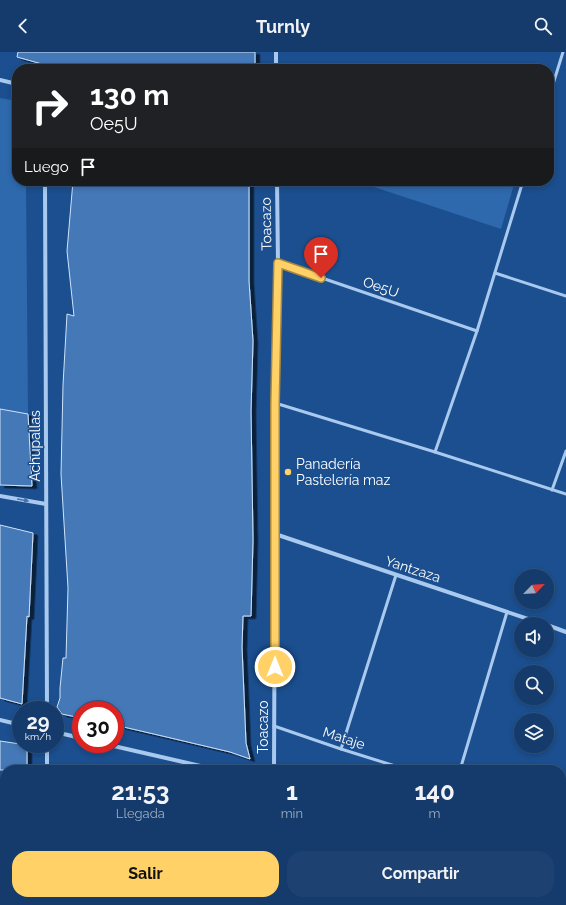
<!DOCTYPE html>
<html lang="es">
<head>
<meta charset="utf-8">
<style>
  :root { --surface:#143b6b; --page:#1d4271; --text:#f1f3f6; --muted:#9dadc1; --line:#33557e; --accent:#ffd166 }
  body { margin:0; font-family:Raleway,sans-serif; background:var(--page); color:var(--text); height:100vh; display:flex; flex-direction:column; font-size:15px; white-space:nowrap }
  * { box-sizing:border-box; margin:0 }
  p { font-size:13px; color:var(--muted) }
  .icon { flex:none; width:22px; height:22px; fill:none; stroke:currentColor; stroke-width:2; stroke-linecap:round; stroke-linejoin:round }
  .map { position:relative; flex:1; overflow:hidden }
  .drawer { position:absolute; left:0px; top:713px; width:566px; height:140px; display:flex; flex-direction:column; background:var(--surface); border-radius:16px 16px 0 0; box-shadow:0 2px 6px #0003,0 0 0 1px var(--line) }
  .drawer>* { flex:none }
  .banner { position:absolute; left:12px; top:12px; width:542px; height:122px; border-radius:16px; box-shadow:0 2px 6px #0003,0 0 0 1px var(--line); background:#202124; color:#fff; overflow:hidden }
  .needle { width:26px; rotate:65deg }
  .fabs { position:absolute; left:514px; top:517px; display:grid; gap:8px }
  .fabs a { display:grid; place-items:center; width:40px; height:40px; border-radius:50%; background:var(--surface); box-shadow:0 2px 6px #0003,0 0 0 1px var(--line); font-size:20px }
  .speed { position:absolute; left:12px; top:649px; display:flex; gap:8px; font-size:20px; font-weight:700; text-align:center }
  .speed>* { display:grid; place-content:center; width:52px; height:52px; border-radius:50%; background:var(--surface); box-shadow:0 2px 6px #0003,0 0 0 1px var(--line); line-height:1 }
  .speed small { font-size:10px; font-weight:400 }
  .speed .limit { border:6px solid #d22; background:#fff; color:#111 }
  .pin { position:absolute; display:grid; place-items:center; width:34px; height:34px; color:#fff; margin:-41px -17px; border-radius:50% 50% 50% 0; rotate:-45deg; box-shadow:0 0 4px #0007 }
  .pin .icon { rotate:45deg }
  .me { position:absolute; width:44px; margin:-22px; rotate:0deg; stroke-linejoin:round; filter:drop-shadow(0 0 3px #0008) }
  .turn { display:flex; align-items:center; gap:14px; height:84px; padding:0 12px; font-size:18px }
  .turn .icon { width:52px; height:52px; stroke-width:2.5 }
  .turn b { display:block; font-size:28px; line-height:34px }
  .then { display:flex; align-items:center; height:38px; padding:0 12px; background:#0003; gap:8px; font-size:15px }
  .eta { display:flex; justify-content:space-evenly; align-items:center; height:68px; text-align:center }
  .eta b { font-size:24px; font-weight:700; line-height:28px }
  .cta { display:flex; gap:8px; margin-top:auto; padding:8px 12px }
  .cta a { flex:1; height:46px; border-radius:16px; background:var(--accent); color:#111; font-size:16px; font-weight:700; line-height:46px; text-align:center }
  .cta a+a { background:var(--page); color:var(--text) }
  header { display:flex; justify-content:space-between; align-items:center; height:52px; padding:0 12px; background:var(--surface); font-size:18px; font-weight:700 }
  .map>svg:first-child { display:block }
</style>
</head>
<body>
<header><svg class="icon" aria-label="back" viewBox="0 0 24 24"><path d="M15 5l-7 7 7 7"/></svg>Turnly<svg class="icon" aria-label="search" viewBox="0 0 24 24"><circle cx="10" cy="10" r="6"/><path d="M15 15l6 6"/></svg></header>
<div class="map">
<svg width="566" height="853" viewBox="0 0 566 853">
  <defs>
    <filter id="shadow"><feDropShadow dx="4.5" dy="2.5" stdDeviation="0" flood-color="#0009"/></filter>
  </defs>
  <rect width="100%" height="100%" fill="#1b4f8f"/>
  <g fill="#2e69ad">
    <polygon points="0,46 17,49 17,129 26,129 28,362 0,357"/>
    <polygon points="372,129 515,129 501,177 371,134"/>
  </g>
  <g fill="#4478b7" stroke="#cfe3fa" filter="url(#shadow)">
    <polygon points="18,0 255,0 255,17 60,17 17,5"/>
    <polygon points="73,129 249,129 249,229 253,289 251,359 253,488 251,564 243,564 242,595 246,691 250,707 230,700 158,683 115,673 115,658 81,658 81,666 62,662 57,655 60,646 60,636 63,606 66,606 68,536 61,422 63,333 67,262 74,264 67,199"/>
    <polygon points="0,357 28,362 32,434 0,433"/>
    <polygon points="0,473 33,481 29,565 27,564 22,652 0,646"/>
    <polygon points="0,689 27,693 27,718 0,718"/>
  </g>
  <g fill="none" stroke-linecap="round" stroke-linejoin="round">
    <g stroke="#a9c9ee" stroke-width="3">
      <polyline points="549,45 563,0"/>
      <polyline points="278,211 477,279"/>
      <polyline points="495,221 566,244"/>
      <polyline points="275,351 435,400 566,442"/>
      <polyline points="435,400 477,279 523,129"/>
      <polyline points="552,438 566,399"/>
      <polyline points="274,674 341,697 408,718"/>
      <polyline points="341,697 396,523"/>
      <polyline points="460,718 507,560"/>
    </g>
    <g stroke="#a9c9ee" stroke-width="4">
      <polyline points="276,0 276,17"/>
      <polyline points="0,28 17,32"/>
      <polyline points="45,129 47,658"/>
      <polyline points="0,444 46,452"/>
      <polyline points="275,482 543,572"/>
      <polyline points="547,573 566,580"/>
      <polyline points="0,668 21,673"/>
      <polyline points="55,680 81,686"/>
      <polyline points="105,692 218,718"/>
      <polyline points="47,718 47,692"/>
      <polyline points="274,718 275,482 275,351 278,211 277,129"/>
      <polyline points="366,848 382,853"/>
      <polyline points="45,853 45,848"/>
      <polyline points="272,853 272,848"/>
    </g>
  </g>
  <defs><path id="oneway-solid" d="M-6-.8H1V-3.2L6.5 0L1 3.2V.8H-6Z"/></defs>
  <use fill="#4674ac" href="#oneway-solid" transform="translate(23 448) rotate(10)"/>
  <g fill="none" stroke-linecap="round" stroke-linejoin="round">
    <g stroke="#a68842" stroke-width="10">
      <polyline id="route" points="275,615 275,351 278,211 321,226"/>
    </g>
    <use href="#route" stroke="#ffd166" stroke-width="7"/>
  </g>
  <circle fill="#ffd166" stroke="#1b4f8f" stroke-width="1.5" cx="288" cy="420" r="4"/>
  <g text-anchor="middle" stroke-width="3" stroke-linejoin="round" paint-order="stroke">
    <g font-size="14" fill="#fff" stroke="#1b4f8f">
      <text transform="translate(266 172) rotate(-91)" y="5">Toacazo</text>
      <text transform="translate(381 235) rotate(19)" y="5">Oe5U</text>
      <text transform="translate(35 394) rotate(-90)" y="5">Achupallas</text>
      <text transform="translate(413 517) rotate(18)" y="5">Yantzaza</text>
      <text transform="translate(263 675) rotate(-90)" y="5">Toacazo</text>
      <text transform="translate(344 686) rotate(18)" y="5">Mataje</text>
    </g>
    <g font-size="14" fill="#fff" stroke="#1b4f8f" text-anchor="start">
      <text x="296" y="417">Panadería<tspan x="296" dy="16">Pastelería maz</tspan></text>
    </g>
  </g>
</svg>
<div class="fabs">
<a><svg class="needle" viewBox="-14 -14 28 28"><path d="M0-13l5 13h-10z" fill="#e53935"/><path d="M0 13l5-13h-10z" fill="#9dadc1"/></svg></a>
<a><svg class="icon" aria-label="sound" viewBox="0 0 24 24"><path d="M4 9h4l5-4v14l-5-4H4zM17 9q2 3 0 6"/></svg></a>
<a><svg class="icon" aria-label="search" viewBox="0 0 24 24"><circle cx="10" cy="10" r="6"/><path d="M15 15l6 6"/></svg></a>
<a><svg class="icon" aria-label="layers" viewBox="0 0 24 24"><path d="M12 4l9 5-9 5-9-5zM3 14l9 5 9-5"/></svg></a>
</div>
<div class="speed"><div>29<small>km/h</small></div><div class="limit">30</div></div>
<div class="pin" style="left:321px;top:226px;background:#d93025"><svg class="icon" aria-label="arrive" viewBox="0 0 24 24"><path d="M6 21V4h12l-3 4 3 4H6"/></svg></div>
<svg class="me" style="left:275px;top:615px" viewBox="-20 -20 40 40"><circle r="17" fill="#ffd166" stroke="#fff" stroke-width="3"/><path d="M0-11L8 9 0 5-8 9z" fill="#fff"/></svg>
<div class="banner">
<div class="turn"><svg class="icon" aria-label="right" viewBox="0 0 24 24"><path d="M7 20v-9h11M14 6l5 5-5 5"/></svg><div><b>130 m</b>Oe5U</div></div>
<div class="then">Luego<svg class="icon" aria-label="arrive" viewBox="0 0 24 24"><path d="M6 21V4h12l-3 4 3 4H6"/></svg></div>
</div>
<section class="drawer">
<div class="eta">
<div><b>21:53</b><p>Llegada</p></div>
<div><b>1</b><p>min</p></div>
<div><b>140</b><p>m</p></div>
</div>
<div class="cta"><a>Salir</a><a>Compartir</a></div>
</section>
</div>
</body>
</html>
